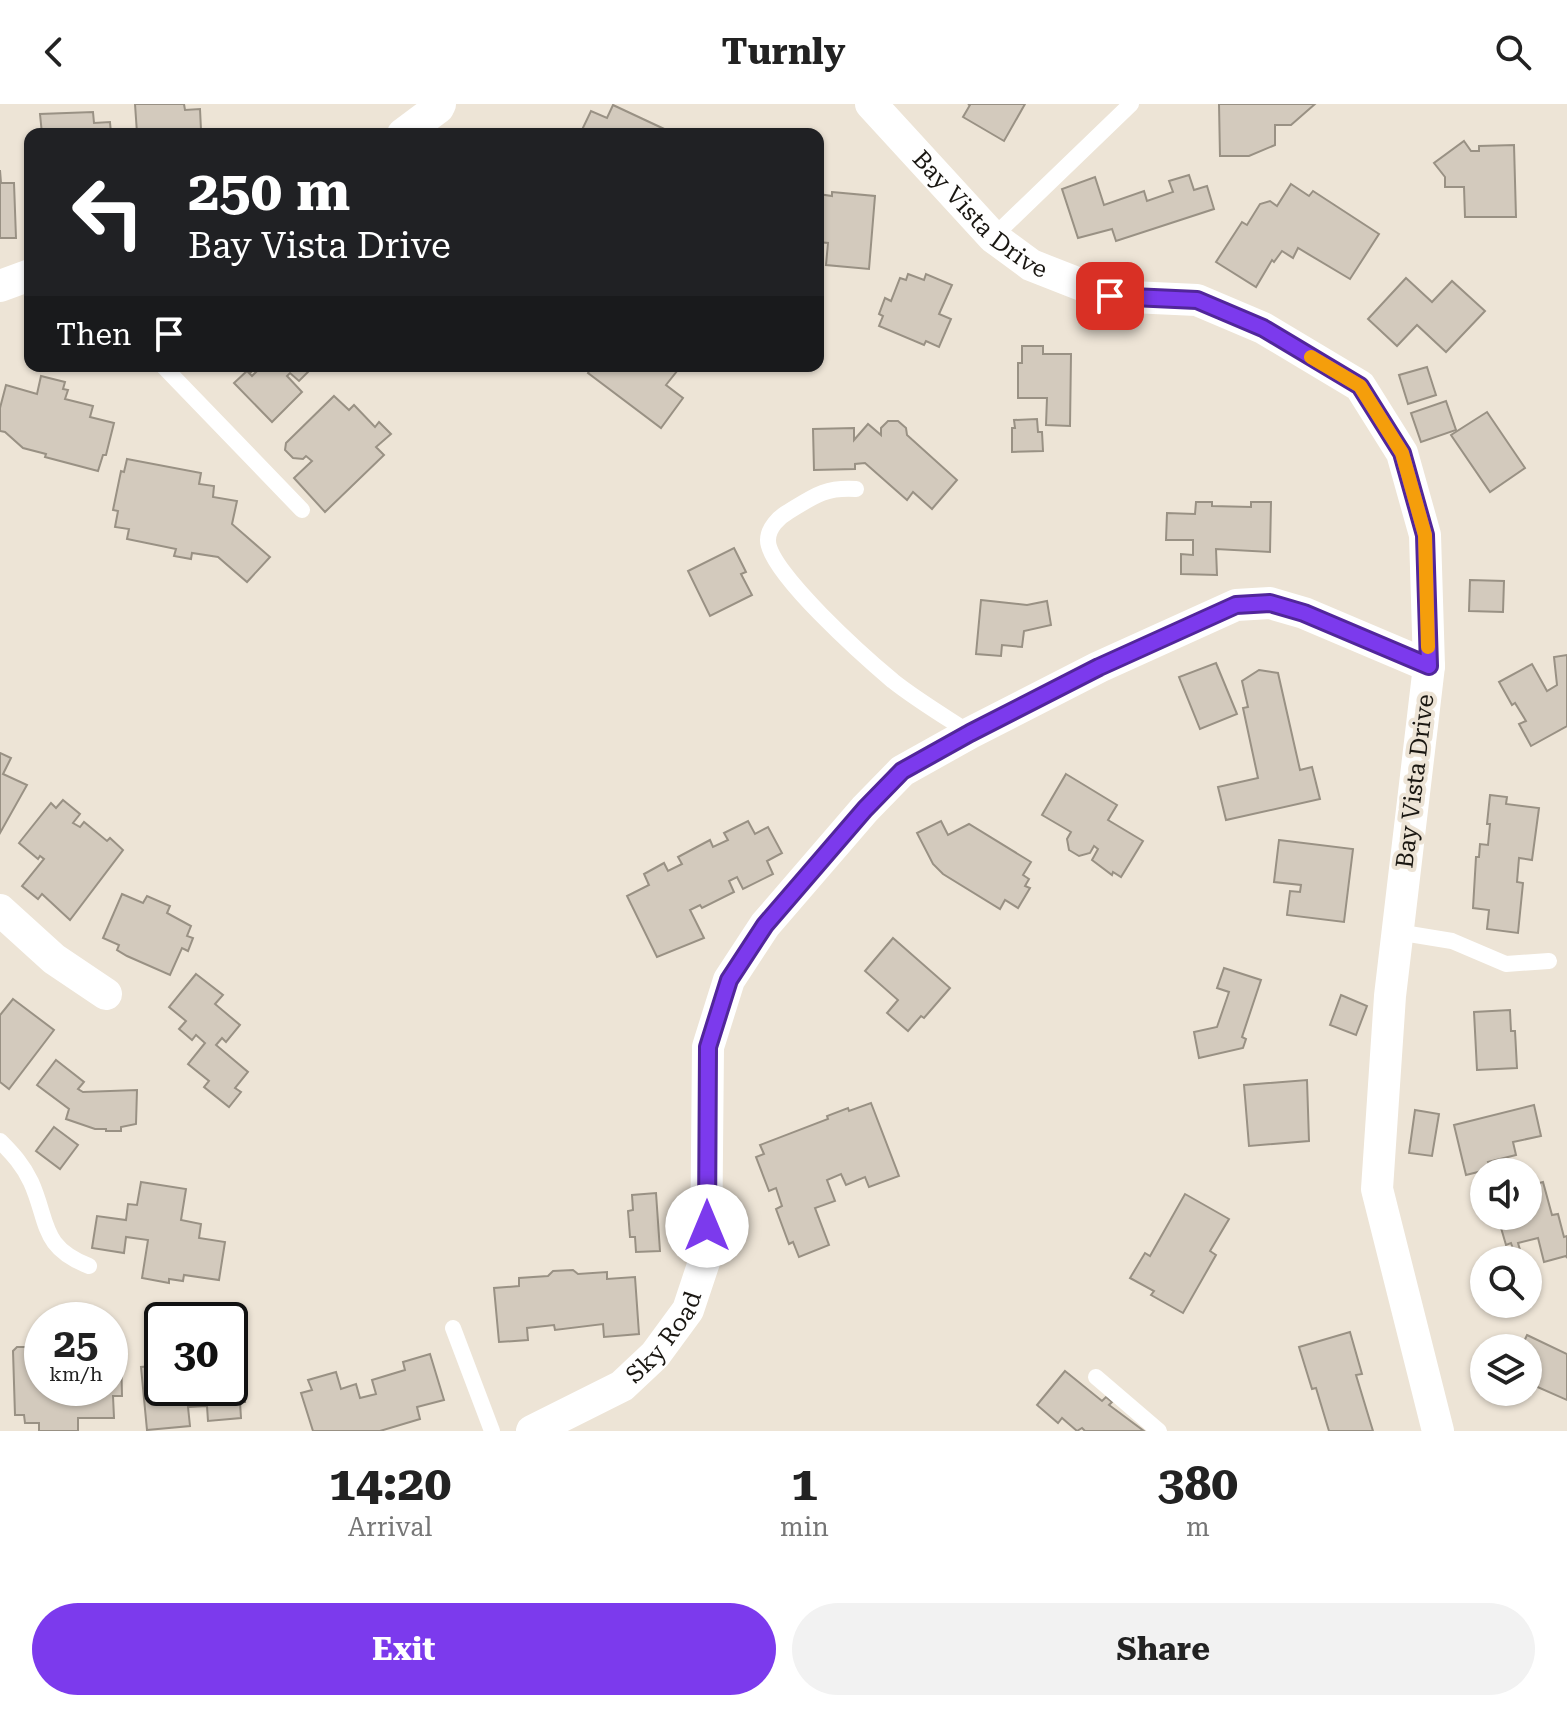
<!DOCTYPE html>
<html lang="en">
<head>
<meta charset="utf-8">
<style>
  :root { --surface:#fff; --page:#f2f2f2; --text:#222; --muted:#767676; --accent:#7c3aed }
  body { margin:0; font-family:"Roboto Serif",serif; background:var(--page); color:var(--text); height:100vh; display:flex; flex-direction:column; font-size:30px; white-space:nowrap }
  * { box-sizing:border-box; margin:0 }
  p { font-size:26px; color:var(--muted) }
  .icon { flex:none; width:44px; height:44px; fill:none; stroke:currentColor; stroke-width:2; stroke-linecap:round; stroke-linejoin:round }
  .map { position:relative; height:1327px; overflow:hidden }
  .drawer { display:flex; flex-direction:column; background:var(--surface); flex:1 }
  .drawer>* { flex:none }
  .banner { position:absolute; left:24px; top:24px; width:800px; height:244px; border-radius:16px; box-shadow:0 2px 6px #0004; background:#202124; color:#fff; overflow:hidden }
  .buttons { position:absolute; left:1470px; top:1054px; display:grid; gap:16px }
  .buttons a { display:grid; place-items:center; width:72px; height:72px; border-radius:50%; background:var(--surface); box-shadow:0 2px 6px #0004; font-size:40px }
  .speed { position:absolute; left:24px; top:1198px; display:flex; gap:16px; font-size:40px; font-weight:700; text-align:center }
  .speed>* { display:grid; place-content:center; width:104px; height:104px; border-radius:50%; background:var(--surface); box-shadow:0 2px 6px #0004; line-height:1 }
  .speed small { font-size:20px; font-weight:400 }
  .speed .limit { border:4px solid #111; border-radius:12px; background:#fff; color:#111 }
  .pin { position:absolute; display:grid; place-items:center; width:68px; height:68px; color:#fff; margin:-34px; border-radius:16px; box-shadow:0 4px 12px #0006 }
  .me { position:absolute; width:88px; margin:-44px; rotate:0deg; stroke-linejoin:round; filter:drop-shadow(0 0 6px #0008) }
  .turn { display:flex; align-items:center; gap:28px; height:168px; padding:0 32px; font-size:36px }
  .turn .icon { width:104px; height:104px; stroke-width:2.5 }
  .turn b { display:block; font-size:56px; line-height:68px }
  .then { display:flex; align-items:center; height:76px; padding:0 32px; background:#0003; gap:16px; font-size:30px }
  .eta { display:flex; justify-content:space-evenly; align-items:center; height:136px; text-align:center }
  .eta b { font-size:48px; font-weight:700; line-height:56px }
  .action { display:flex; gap:16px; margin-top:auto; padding:16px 32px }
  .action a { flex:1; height:92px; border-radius:48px; background:var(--accent); color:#fff; font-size:32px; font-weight:700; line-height:92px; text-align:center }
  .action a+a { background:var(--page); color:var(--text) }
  header { display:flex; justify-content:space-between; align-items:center; height:104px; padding:0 32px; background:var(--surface); font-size:36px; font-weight:700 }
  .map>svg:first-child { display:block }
</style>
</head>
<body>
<header><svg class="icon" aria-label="back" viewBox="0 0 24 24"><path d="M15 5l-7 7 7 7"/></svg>Turnly<svg class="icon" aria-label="search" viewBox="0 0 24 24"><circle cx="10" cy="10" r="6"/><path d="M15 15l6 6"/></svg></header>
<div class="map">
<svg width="1567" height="1327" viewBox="0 0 1567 1327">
  <rect width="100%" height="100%" fill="#ede4d6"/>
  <g fill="#d3cabd" stroke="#999184" stroke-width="2">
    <polygon points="135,0 184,0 185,6 200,5 201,26 137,29"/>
    <polygon points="968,0 1025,0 1004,37 963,13 970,1"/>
    <polygon points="1219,0 1315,0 1291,21 1275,21 1275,41 1249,52 1220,52"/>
    <polygon points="613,1 675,30 580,30 591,7 607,14"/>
    <polygon points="93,8 94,19 110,18 111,30 42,30 40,10"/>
    <polygon points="1464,37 1471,47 1479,47 1479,42 1514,41 1516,113 1465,113 1464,83 1445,83 1445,73 1434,59"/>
    <polygon points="0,66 1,79 14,79 16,134 0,134"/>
    <polygon points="1189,71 1194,86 1207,82 1214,105 1116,137 1112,125 1078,134 1062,85 1095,73 1104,101 1144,87 1147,97 1173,88 1169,77"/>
    <polygon points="1291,80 1309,92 1313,87 1379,130 1350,175 1298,144 1293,154 1282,147 1274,158 1272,156 1256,183 1216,158 1242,118 1247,121 1260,100 1270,97 1277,102"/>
    <polygon points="832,88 875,92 869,165 826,161 828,139 818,138 818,90 832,92"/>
    <polygon points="908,170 924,176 926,170 952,181 939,210 951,215 939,243 926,237 924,241 879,222 883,212 879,210 885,194 891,197 900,174 906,176"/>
    <polygon points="1406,174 1432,198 1452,177 1485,207 1446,248 1417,221 1397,242 1368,215"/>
    <polygon points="1022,242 1043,242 1043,250 1071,250 1070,322 1046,321 1047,294 1018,294 1018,259 1022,259"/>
    <polygon points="243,262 314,262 299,277 290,269 287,272 302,288 272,318 234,279 247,267 252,272 257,267 255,264 250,269"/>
    <polygon points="593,262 681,262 666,281 683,294 661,324 588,269"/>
    <polygon points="1427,263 1436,291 1408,300 1399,271"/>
    <polygon points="41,272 65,278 63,285 68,286 65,295 93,302 90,313 114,319 106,351 103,351 98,367 45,353 46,350 23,344 5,328 0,327 0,304 6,281 37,290"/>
    <polygon points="334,292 349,306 354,301 375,323 379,318 391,330 376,343 384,351 325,408 294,374 312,357 306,352 303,355 293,354 285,346 286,339"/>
    <polygon points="1446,297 1456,326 1421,338 1411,309"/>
    <polygon points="1487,308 1525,364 1490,388 1451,331"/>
    <polygon points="1037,315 1038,328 1042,328 1043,347 1012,348 1012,324 1015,324 1014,316"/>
    <polygon points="888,317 898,317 906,324 907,331 957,376 932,405 913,388 907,396 865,359 855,360 855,365 814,366 813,325 854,324 854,336 868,320 881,331 881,324"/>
    <polygon points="127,355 201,369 199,380 214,382 213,393 237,397 232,420 270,453 247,478 218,453 192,449 191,455 174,452 176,445 127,435 129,425 115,423 118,407 113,406 121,367 124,368"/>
    <polygon points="1196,398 1212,398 1212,402 1251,403 1251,398 1271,398 1270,448 1216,445 1217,471 1181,470 1181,450 1193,451 1193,436 1166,436 1167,409 1195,410"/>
    <polygon points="734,444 746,468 741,470 752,491 710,512 688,467"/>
    <polygon points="1470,476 1504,477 1503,508 1469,507"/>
    <polygon points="981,496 1027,501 1047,497 1051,521 1024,527 1022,543 1002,541 1001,552 976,550"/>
    <polygon points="1567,551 1567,622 1531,642 1519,620 1526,617 1515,599 1512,601 1499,578 1532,560 1547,587 1557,581 1554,553"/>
    <polygon points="1216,559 1237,610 1200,625 1179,573"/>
    <polygon points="1259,566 1278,569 1300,666 1312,663 1320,695 1226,716 1218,683 1258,674 1243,604 1248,603 1242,577"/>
    <polygon points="0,649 11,654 3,670 27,681 0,729"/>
    <polygon points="1066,670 1117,701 1108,716 1143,737 1121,773 1113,768 1112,771 1092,756 1098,745 1094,742 1090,749 1079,752 1069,746 1067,735 1071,728 1042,711"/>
    <polygon points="1490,691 1507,693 1506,700 1539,704 1532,756 1519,754 1517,778 1523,779 1518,829 1487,825 1489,806 1473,804 1476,753 1479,753 1480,740 1488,741 1490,720 1487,720"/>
    <polygon points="63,696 80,710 73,719 80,723 84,718 107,737 110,734 123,746 70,816 42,790 38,795 22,782 44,755 40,752 38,755 19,739 51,699 56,704"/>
    <polygon points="748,717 755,730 768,723 782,749 767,757 773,770 743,785 737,773 729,777 734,788 702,804 700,801 690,806 704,834 657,853 627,792 649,781 644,770 664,759 668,767 682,760 678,753 710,736 713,743 728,736 724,729"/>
    <polygon points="941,717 948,731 969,720 1031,758 1023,771 1029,775 1025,782 1030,784 1018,804 1005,796 1000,805 943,770 933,760 917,729"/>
    <polygon points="1279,736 1353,745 1344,818 1287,811 1290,787 1300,788 1301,781 1274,778"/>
    <polygon points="122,790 143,799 147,792 170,802 167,809 191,822 187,832 193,834 188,847 182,844 170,871 127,852 117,846 119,841 103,834"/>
    <polygon points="893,834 950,884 924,914 921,912 908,927 887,909 898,896 865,867"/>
    <polygon points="1224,864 1261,876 1242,933 1246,935 1243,944 1199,954 1194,928 1217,923 1229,888 1217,884"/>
    <polygon points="196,870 223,891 215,900 240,921 226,938 222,934 216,941 248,968 235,984 241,988 229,1003 204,983 209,977 188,960 205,939 196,931 192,936 179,925 186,917 169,903"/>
    <polygon points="1341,891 1367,902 1356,931 1330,921"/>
    <polygon points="13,895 54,926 9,985 0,978 0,911"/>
    <polygon points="1510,906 1511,927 1515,927 1517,964 1477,966 1474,908"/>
    <polygon points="56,956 84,978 78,985 83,988 137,986 136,1020 121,1023 121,1027 106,1027 106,1025 95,1025 66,1015 69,1005 37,981"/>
    <polygon points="1307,976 1309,1037 1249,1042 1244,981"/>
    <polygon points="871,999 899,1072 869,1083 865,1073 846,1081 841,1070 827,1076 835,1097 815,1104 829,1141 799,1153 793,1138 789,1140 776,1105 782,1102 776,1084 769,1087 756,1053 764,1050 760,1041 828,1015 827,1012 848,1004 849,1007"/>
    <polygon points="1534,1001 1541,1032 1513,1038 1516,1051 1488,1058 1490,1065 1466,1071 1454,1021"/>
    <polygon points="1415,1006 1439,1010 1432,1052 1409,1049"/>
    <polygon points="54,1023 78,1041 60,1065 36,1047"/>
    <polygon points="141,1078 186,1085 181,1116 201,1120 199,1134 225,1138 219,1176 184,1171 183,1177 169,1175 169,1179 142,1174 148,1136 126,1133 124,1149 92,1144 97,1112 126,1116 128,1100 137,1101"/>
    <polygon points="1543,1078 1552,1111 1558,1110 1564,1133 1567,1132 1567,1154 1566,1152 1544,1158 1538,1134 1518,1139 1523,1156 1491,1156 1490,1151 1513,1145 1511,1139 1506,1141 1499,1117 1505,1116 1503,1112 1528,1112 1528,1082"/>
    <polygon points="656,1089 660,1147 636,1148 635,1133 630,1133 628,1107 633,1106 632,1091"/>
    <polygon points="1185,1090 1229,1115 1210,1147 1216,1151 1183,1209 1151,1191 1154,1187 1130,1174 1145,1149 1150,1152"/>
    <polygon points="573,1166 578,1170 607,1168 607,1175 635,1173 639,1230 604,1233 603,1220 555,1226 554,1221 527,1224 528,1236 499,1238 494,1184 519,1182 519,1174 548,1172 553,1167"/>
    <polygon points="1350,1228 1362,1270 1356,1271 1373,1327 1329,1327 1316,1284 1312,1285 1299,1243"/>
    <polygon points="1527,1231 1567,1250 1567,1296 1533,1281 1535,1278 1528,1274 1528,1244 1521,1244"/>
    <polygon points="162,1238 162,1284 230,1284 231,1251 233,1270 242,1269 245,1298 240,1298 241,1314 208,1317 207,1302 188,1303 190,1322 147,1326 141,1263 152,1262 150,1240"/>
    <polygon points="42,1239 42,1284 110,1284 110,1243 112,1246 121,1245 122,1292 113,1292 114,1314 78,1314 78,1327 39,1327 39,1319 25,1319 24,1311 15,1311 13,1247 17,1243 34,1243 34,1240"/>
    <polygon points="430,1250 444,1296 417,1303 420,1315 380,1327 313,1327 301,1289 312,1286 308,1276 336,1268 341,1285 356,1280 360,1294 376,1290 372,1276 405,1266 403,1258"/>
    <polygon points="1065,1267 1102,1297 1106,1293 1112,1298 1109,1301 1144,1327 1085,1327 1082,1324 1077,1327 1062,1314 1058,1319 1037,1301"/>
  </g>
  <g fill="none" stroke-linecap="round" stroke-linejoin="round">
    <g stroke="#fff" stroke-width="16">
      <polyline points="993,133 1131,0"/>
      <polyline points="163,262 302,406"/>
      <path d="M856,385C825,383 814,392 788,408C779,413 768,424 768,436C767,467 868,556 893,577C917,596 944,612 970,629"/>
      <polyline points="1397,828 1452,837 1506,860 1549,857"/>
      <path d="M0,1037C13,1050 23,1061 31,1078C49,1118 40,1143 89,1162"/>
      <polyline points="453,1224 492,1327"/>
      <polyline points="1096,1273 1159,1327"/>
    </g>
    <g stroke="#fff" stroke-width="32">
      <path id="s1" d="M871,0L993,133L1031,161L1110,192L1197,196L1263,224L1360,282L1402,349L1425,431L1429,562L1390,892L1377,1085L1438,1327"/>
      <polyline points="403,30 438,4 440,0"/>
      <polyline points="0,182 30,171"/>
      <polyline points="0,806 54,855 106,890"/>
      <path id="s2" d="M532,1327L622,1282L655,1251L688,1206L706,1152L708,943L729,876L765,821L865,705L902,667L970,629L1099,563L1236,501L1270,499L1304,509L1429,562"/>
    </g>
  </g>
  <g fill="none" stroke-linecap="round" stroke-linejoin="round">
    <g stroke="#51269a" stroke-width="20">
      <polyline id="route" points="707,1122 708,943 729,876 765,821 865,705 902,667 970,629 1099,563 1236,501 1270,499 1304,509 1429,562 1425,431 1402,349 1360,282 1263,224 1197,196 1110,192"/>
    </g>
    <use href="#route" stroke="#7c3aed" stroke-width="14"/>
    <polyline stroke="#f59e0b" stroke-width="14" points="1311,253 1360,282 1402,349 1425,431 1428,543"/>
  </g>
  <g text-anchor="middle" stroke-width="8" stroke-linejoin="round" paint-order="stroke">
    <g font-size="24" fill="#1a1712" stroke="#ede4d6">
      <text dy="8" stroke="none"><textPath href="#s1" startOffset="156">Bay Vista Drive</textPath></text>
      <text transform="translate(1415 677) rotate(-83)" y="8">Bay Vista Drive</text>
      <text dy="8" stroke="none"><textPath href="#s2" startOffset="166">Sky Road</textPath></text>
    </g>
  </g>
</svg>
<div class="buttons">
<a><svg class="icon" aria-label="sound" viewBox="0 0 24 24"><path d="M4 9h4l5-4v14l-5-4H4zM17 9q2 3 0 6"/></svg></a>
<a><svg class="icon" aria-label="search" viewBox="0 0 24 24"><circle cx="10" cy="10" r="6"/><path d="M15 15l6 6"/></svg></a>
<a><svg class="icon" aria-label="layers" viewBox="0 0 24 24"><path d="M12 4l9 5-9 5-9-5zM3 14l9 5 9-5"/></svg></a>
</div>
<div class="speed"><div>25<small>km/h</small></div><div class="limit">30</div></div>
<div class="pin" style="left:1110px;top:192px;background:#d93025"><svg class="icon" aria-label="arrive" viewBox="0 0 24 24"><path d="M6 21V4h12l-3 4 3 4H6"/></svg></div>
<svg class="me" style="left:707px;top:1122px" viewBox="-20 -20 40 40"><circle r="19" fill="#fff"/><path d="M0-13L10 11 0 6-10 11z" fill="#7c3aed"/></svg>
<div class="banner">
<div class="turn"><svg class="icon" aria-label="left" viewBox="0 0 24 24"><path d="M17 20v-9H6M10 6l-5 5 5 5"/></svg><div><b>250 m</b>Bay Vista Drive</div></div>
<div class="then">Then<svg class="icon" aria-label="arrive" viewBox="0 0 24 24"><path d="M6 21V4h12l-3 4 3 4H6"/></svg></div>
</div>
</div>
<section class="drawer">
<div class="eta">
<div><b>14:20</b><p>Arrival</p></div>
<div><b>1</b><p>min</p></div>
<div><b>380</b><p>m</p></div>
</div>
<div class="action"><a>Exit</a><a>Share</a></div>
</section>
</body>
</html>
